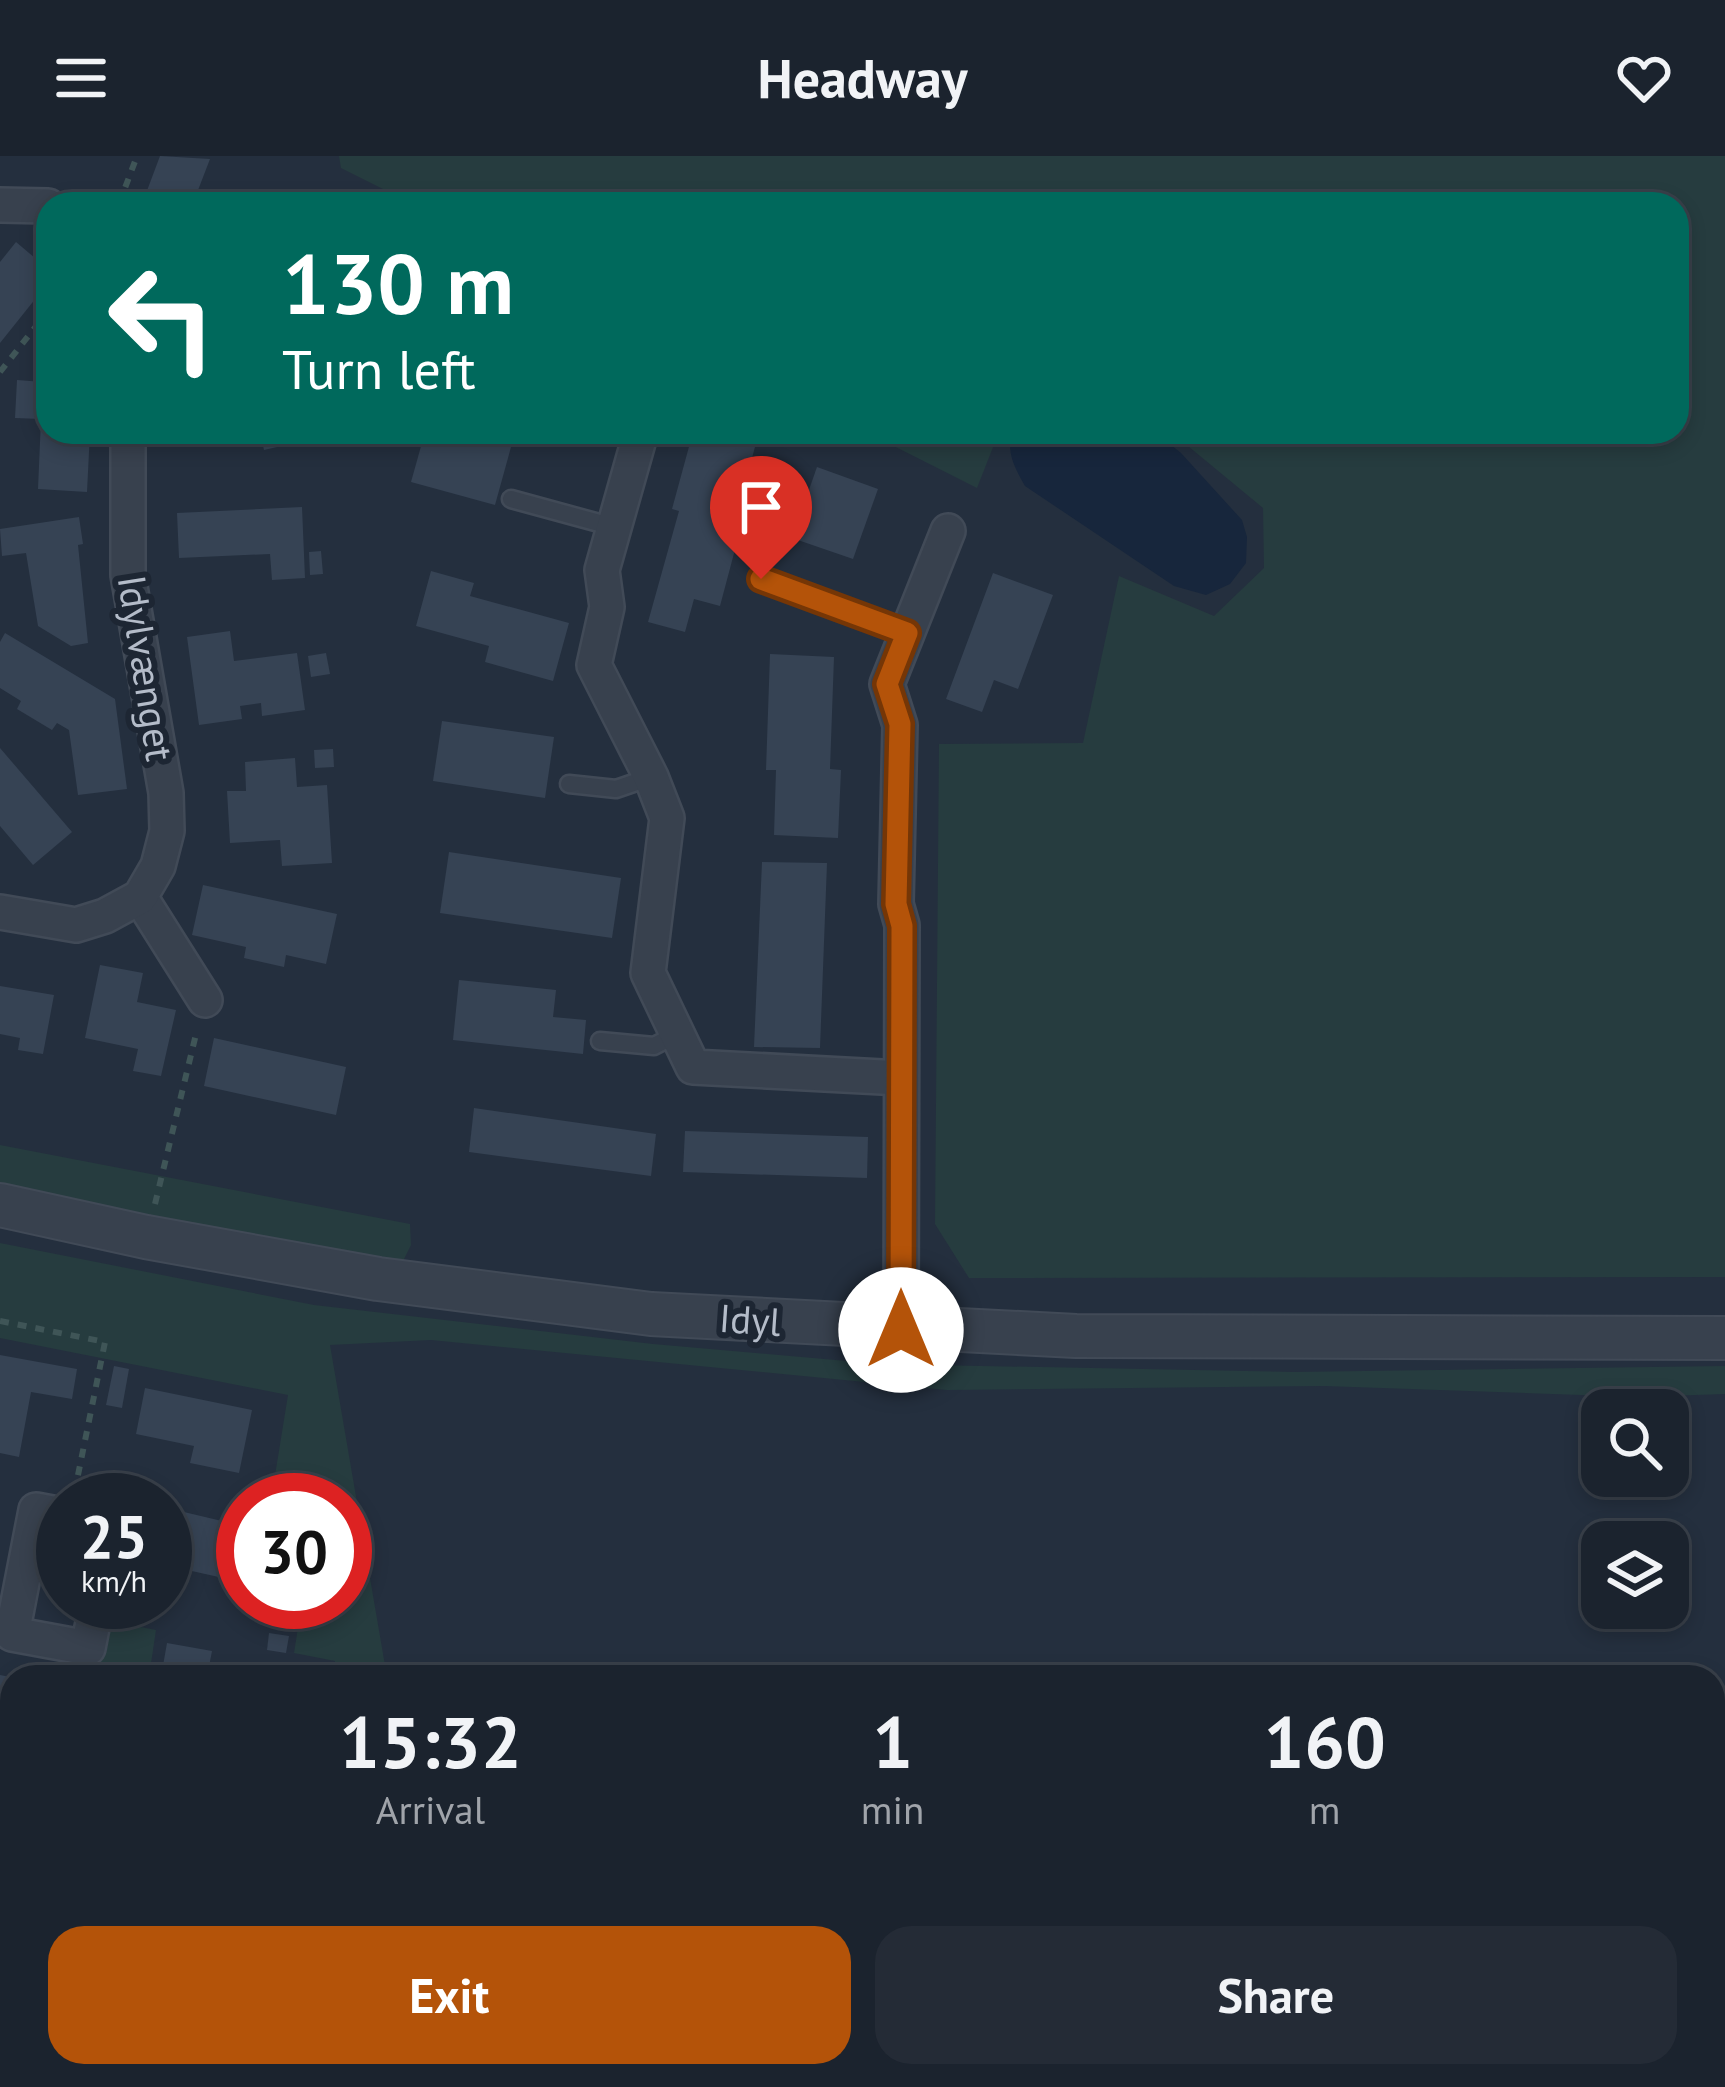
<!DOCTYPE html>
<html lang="en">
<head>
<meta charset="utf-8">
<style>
  :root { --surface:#1b232e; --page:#242b36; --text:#f1f3f6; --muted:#a0a4aa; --line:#39404a; --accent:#b45309 }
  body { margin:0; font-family:"PT Sans",sans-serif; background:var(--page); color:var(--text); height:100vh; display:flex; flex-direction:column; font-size:45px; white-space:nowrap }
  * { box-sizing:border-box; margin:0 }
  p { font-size:39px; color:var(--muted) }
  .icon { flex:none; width:66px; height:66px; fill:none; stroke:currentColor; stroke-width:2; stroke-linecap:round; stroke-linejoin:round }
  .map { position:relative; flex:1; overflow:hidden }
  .drawer { position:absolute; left:0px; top:1509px; width:1725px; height:423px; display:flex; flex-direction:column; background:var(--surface); border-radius:36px 36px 0 0; box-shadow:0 6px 18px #0003,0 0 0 3px var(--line) }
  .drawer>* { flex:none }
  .top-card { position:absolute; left:36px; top:36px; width:1653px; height:252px; border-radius:36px; box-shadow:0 6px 18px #0003,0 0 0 3px var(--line); background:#00695c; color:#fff; overflow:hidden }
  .fabs { position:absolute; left:1581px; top:1233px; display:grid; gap:24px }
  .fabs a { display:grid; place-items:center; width:108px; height:108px; border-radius:24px; background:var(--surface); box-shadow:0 6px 18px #0003,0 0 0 3px var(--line); font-size:60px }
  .speed { position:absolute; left:36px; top:1317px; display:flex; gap:24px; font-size:60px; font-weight:700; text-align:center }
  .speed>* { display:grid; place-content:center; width:156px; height:156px; border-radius:50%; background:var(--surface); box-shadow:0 6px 18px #0003,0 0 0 3px var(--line); line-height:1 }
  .speed small { font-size:30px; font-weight:400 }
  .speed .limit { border:18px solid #d22; background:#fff; color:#111 }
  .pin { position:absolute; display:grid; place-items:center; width:102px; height:102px; color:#fff; margin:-123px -51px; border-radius:50% 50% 50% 0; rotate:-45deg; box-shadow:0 0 12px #0007 }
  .pin .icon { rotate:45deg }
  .me { position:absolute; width:132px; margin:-66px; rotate:0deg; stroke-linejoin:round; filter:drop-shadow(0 0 9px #0008) }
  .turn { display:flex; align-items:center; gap:42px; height:252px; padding:0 48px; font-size:54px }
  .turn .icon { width:156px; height:156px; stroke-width:2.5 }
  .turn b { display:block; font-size:84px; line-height:102px }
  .eta { display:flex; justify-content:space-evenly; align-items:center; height:204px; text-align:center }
  .eta b { font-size:72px; font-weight:700; line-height:84px }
  .action { display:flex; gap:24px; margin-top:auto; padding:24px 48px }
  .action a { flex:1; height:138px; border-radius:36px; background:var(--accent); color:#fff; font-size:48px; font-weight:700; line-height:138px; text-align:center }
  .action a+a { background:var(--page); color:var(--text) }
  header { display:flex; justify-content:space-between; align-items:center; height:156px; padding:0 48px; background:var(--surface); font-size:54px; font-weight:700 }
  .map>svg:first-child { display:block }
</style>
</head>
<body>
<header><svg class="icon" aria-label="menu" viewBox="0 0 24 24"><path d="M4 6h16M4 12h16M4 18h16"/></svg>Headway<svg class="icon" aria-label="heart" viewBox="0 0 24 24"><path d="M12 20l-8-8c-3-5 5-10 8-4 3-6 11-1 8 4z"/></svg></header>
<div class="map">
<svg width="1725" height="1931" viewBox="0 0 1725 1931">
  <rect width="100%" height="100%" fill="#242f3e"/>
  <g fill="#263c3f">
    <polygon points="339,0 1725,0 1725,1121 969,1122 935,1068 939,588 1083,587 1119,420 1214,460 1264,412 1263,352 1171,276 1677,276 1677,48 413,48 341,12"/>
    <polygon points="866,276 999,276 977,332"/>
    <polygon points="0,989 410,1068 411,1089 403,1105 166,1068 0,1027"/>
    <polygon points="0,1087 314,1149 653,1188 881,1208 1293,1216 1725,1210 1725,1238 1638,1241 1324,1230 947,1234 431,1184 330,1189 387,1521 333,1521 335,1505 294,1497 302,1446 345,1446 345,1344 271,1344 288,1239 0,1182"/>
    <polygon points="110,1465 156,1474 149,1521 64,1521 66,1507 75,1500 100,1506"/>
    <polygon points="1725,1710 1725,1931 1486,1931 1498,1920 1713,1920 1713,1723"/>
  </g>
  <path fill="#17263c" d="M1012,276H1155L1181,297L1242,364L1247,381L1246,407L1230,428L1206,439L1174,430L1025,330C1015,312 1006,297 1012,276Z"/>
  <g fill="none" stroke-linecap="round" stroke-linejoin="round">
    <g stroke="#17263c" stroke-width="10">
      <polyline points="1713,1833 1725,1836"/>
      <polyline points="1533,1931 1542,1920"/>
    </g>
  </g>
  <g fill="#364354">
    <polygon points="160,0 210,3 195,42 200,43 198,48 142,48"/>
    <polygon points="16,86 48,113 48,127 0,187 0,106"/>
    <polygon points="44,201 48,201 48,276 90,276 87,336 38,333 41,263 15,262 17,224 43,226"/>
    <polygon points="174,276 231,276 231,278 177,291"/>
    <polygon points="260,276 296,276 299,286 264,294"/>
    <polygon points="425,276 457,276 511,291 495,349 411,326"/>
    <polygon points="693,276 759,276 734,369 741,371 720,450 694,443 685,476 648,466 679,355 672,353"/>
    <polygon points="817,311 878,333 853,403 792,382"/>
    <polygon points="302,351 305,422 272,424 270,398 179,402 177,357"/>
    <polygon points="79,361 83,388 78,389 88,487 71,490 38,470 26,397 2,400 0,373"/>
    <polygon points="321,395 323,418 310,419 309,396"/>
    <polygon points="431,415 474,427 470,440 569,467 553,525 485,506 489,490 416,470"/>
    <polygon points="993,417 1053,439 1018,533 994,524 982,556 946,543"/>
    <polygon points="230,475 234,505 297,497 305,554 262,560 261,547 240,550 242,563 199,569 187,481"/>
    <polygon points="5,477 115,543 127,633 78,639 69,574 57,567 52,574 17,553 21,545 0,532 0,486"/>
    <polygon points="326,497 330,518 311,521 308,500"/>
    <polygon points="770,498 834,501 830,613 841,614 838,682 774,679 776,614 766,614"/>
    <polygon points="442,565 554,581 545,642 433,625"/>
    <polygon points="0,592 72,676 33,709 0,670"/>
    <polygon points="333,593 334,611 315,612 314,594"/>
    <polygon points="295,602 297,631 327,629 332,707 282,710 280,684 230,687 227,635 246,635 245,606"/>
    <polygon points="449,696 621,722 612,782 440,757"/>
    <polygon points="762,706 827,707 820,892 754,891"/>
    <polygon points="203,729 337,758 326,808 286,799 284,811 244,802 246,791 192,779"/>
    <polygon points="100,809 143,817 137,846 176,854 161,920 133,915 138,893 85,882"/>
    <polygon points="459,824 556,834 553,861 586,864 583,898 453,884"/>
    <polygon points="0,830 54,839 43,898 18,894 20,882 0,878"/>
    <polygon points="214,882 346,911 336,959 204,930"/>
    <polygon points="474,952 656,978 651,1020 469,996"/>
    <polygon points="685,975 868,981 867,1022 683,1016"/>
    <polygon points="0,1199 77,1213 72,1243 31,1236 19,1301 0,1297"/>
    <polygon points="114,1210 129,1213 122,1252 106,1249"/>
    <polygon points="145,1232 252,1254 239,1317 190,1307 194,1290 136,1278"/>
    <polygon points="167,1352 243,1370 243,1446 285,1446 282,1461 235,1450 241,1426 165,1409"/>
    <polygon points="269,1477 289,1480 286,1497 267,1494"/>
    <polygon points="167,1487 212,1495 207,1521 161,1521"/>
    <polygon points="0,1519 10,1521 2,1560 0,1560"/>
    <polygon points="0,1732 12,1734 12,1771 0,1769"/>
    <polygon points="2,1854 12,1856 12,1893 0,1890"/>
  </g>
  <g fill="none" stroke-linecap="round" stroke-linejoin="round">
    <g stroke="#414a57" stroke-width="21">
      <g id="service">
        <polyline points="511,343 614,371"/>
        <polyline points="761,423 907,477"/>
        <polyline points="569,628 616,633 651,621"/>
        <polyline points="600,885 654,890 677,878"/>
      </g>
    </g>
    <g stroke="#414a57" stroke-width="38">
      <g id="minor">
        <polyline points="0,49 48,50"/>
        <polyline points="641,276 602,414 607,451 594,509 651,621 667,662 648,817 693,911 901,922"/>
        <polyline points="140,741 205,844"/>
        <polyline points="0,756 76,769 105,760 140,741 158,710 167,675 166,637 128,419 128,276"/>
        <polyline points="901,1173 902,769 896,748 900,569 887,528 948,375"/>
        <polyline points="63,1359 36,1354 12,1478 88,1492 97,1446"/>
        <polyline points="0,1673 12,1675"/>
        <polyline points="122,1920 129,1931"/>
      </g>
    </g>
    <g stroke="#414a57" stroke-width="46">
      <polyline id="tertiary" points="0,1049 146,1081 378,1123 651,1158 1076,1180 1725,1182"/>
    </g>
    <g stroke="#3f5557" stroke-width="6" stroke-dasharray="9 9" stroke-linecap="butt">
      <polyline points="119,48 137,0"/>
      <polyline points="0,216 48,155"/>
      <polyline points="155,1048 197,874"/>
      <polyline points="0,1165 105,1186 76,1329"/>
      <polyline points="431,1920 433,1931"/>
    </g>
    <use href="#service" stroke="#38414e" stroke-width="16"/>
    <use href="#minor" stroke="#38414e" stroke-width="33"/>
    <use href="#tertiary" stroke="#38414e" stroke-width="42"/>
  </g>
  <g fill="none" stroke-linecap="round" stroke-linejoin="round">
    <g stroke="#753606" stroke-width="30">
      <polyline id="route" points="761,423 907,477 887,528 900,568 896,748 902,770 901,1174"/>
    </g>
    <use href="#route" stroke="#b45309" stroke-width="21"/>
  </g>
  <g text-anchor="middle" stroke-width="12" stroke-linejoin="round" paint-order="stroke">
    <g font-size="39" fill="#b4bcc9" stroke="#1d2633">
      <text transform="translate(146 512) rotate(81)" y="14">Idylvænget</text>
      <text transform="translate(750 1164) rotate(4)" y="14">Idyl</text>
    </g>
  </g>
</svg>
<div class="fabs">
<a><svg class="icon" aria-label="search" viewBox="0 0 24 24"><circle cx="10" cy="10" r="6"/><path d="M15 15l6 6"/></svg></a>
<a><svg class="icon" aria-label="layers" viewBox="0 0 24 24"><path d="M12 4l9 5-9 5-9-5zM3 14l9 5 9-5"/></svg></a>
</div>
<div class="speed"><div>25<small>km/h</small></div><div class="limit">30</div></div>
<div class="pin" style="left:761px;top:423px;background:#d93025"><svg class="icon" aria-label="arrive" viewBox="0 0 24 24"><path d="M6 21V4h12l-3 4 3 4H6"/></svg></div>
<svg class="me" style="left:901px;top:1174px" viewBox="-20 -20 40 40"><circle r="19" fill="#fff"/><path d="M0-13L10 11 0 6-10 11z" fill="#b45309"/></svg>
<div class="top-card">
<div class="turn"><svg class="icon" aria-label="left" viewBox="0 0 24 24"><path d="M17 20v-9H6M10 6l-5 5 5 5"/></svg><div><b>130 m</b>Turn left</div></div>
</div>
<section class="drawer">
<div class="eta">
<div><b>15:32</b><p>Arrival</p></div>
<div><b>1</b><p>min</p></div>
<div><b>160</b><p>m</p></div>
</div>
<div class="action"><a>Exit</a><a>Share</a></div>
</section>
</div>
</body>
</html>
